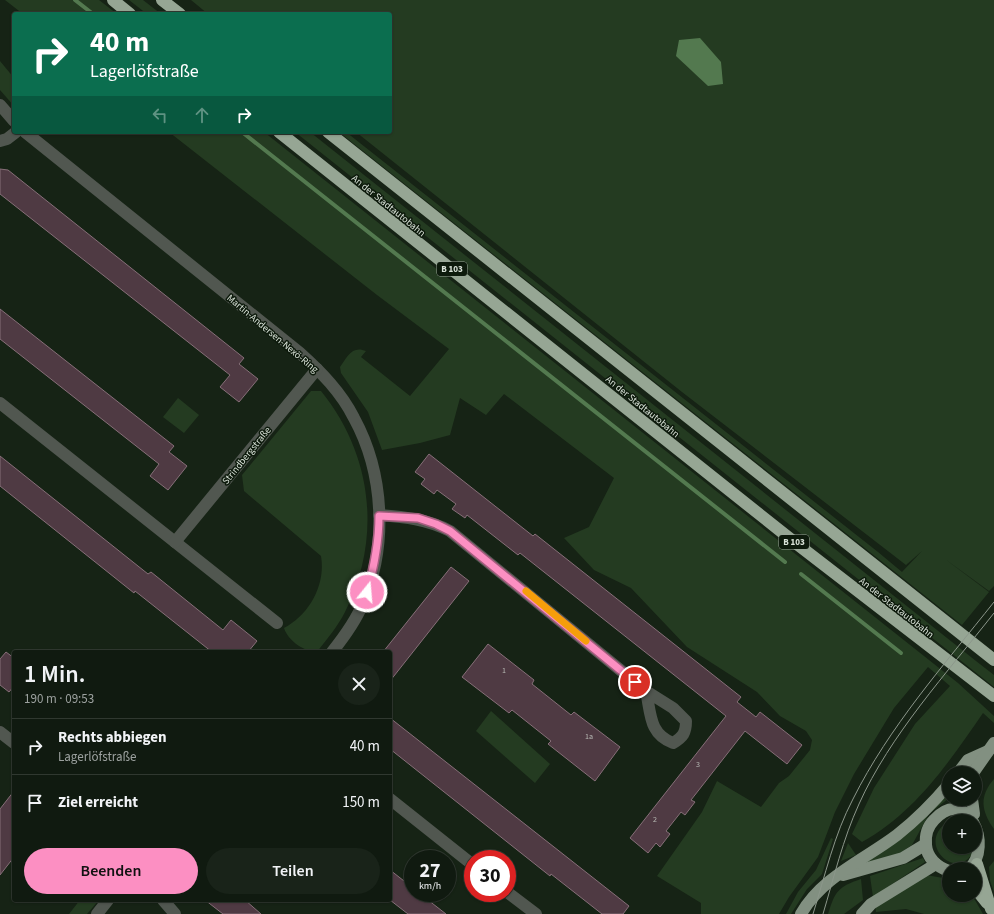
<!DOCTYPE html>
<html lang="de">
<head>
<meta charset="utf-8">
<style>
  :root { --surface:#101a10; --page:#192319; --text:#f1f3f6; --muted:#9ca19f; --line:#303830; --accent:#fc8fc2 }
  body { margin:0; font-family:"Source Sans 3",sans-serif; background:var(--page); color:var(--text); height:100vh; display:flex; flex-direction:column; font-size:15px; white-space:nowrap }
  * { box-sizing:border-box; margin:0 }
  p { font-size:13px; color:var(--muted) }
  .icon { flex:none; width:22px; height:22px; fill:none; stroke:currentColor; stroke-width:2; stroke-linecap:round; stroke-linejoin:round }
  .map { position:relative; flex:1; overflow:hidden }
  .details { position:absolute; left:12px; top:650px; width:380px; height:252px; display:flex; flex-direction:column; background:var(--surface); border-radius:4px; box-shadow:0 1px 3px #0004,0 0 0 1px var(--line) }
  .details>* { flex:none }
  .hud { position:absolute; left:12px; top:12px; width:380px; height:122px; border-radius:4px; box-shadow:0 1px 3px #0004,0 0 0 1px var(--line); background:#0b6e4f; color:#fff; overflow:hidden }
  .fabs { position:absolute; left:942px; top:766px; display:grid; gap:8px }
  .fabs a { display:grid; place-items:center; width:40px; height:40px; border-radius:50%; background:var(--surface); box-shadow:0 1px 3px #0004,0 0 0 1px var(--line); font-size:20px }
  .speed { position:absolute; left:404px; top:850px; display:flex; gap:8px; font-size:20px; font-weight:700; text-align:center }
  .speed>* { display:grid; place-content:center; width:52px; height:52px; border-radius:50%; background:var(--surface); box-shadow:0 1px 3px #0004,0 0 0 1px var(--line); line-height:1 }
  .speed small { font-size:10px; font-weight:400 }
  .speed .limit { border:6px solid #d22; background:#fff; color:#111 }
  .pin { position:absolute; display:grid; place-items:center; width:34px; height:34px; color:#fff; margin:-17px; border:2px solid #fff; border-radius:50%; box-shadow:0 1px 4px #0007 }
  .me { position:absolute; width:44px; margin:-22px; rotate:17deg; stroke-linejoin:round; filter:drop-shadow(0 0 3px #0008) }
  .turn { display:flex; align-items:center; gap:14px; height:84px; padding:0 12px; font-size:18px }
  .turn .icon { width:52px; height:52px; stroke-width:2.5 }
  .turn b { display:block; font-size:28px; line-height:34px }
  .lanes { display:flex; align-items:center; height:38px; padding:0 12px; background:#0003; justify-content:center; gap:20px; direction:ltr }
  .lanes .off { opacity:.35 }
  .round { display:grid; place-items:center; flex:none; width:42px; height:42px; border-radius:21px; background:var(--page) }
  .head { display:flex; align-items:center; justify-content:space-between; height:68px; padding:0 12px }
  h1 { font-size:24px; font-weight:600; line-height:30px }
  .action { display:flex; gap:8px; margin-top:auto; padding:8px 12px }
  .action a { flex:1; height:46px; border-radius:24px; background:var(--accent); color:#111; font-size:16px; font-weight:600; line-height:46px; text-align:center }
  .action a+a { background:var(--page); color:var(--text) }
  ul { padding:0; list-style:none }
  li { display:flex; align-items:center; gap:12px; height:56px; padding:0 12px; border-top:1px solid var(--line) }
  li div { flex:1 }
  li b { display:block; font-size:15px }
  li em { font-style:normal }
  .map>svg:first-child { display:block }
</style>
</head>
<body>
<div class="map">
<svg width="994" height="914" viewBox="0 0 994 914">
  <rect width="100%" height="100%" fill="#162315"/>
  <g fill="#243b21">
    <polygon points="5,0 99,0 117,14 23,14"/>
    <polygon points="129,0 143,0 161,14 147,14"/>
    <polygon points="191,0 994,0 994,586 989,591 945,559 989,592 962,625 339,132 346,132 878,552 902,572 900,574 922,551 906,565 682,392 356,132 390,132 390,14 208,14"/>
    <polygon points="0,61 14,78 14,106 0,90"/>
    <path d="M169,132H264L958,683L994,716V723L983,713C949,762 916,812 862,842L852,834L874,788L915,724L950,686L928,667L894,708L854,774L835,812L818,857L789,897L779,914H701V903L657,876L702,812L717,781L761,807L779,783L789,776L810,750L812,740L806,731L780,716L757,692L687,647L631,588L594,570L564,538L589,527L614,478L504,394L486,415L460,398L450,435L420,443L382,450L368,412L341,373L340,367C347,357 352,345 366,351L361,357L410,396L449,349L377,295Z"/>
    <polygon points="295,132 310,132 976,661 994,675 994,687"/>
    <path d="M311,391H321C373,455 382,539 345,612C338,626 327,639 317,652C305,652 288,641 284,628C309,615 326,585 321,556L244,491L242,475Z"/>
    <polygon points="178,398 199,415 184,433 163,417"/>
    <polygon points="491,711 550,764 535,783 476,731"/>
    <path d="M994,779V829C981,811 979,796 994,779Z"/>
    <polygon points="949,790 949,798 929,814 912,845 897,855 867,866 867,860"/>
    <path d="M949,821V847H975C962,887 912,844 949,821Z"/>
    <polygon points="831,838 833,839 822,874 807,889 791,914 786,914 798,892 816,870"/>
    <polygon points="848,843 856,855 841,861"/>
    <polygon points="923,858 925,862 873,897 870,876"/>
    <polygon points="994,861 994,892 990,881 989,867"/>
    <polygon points="926,875 949,879 949,895 972,895 983,914 924,914 906,909 876,912 875,905"/>
    <path d="M861,879L863,900L844,914H828C835,891 838,887 861,879Z"/>
    <polygon points="80,900 99,900 87,914 69,914"/>
  </g>
  <polygon fill="#53794f" points="700,38 721,62 723,84 708,86 676,56 679,40"/>
  <g fill="none" stroke-linecap="round" stroke-linejoin="round">
    <g stroke="#53794f" stroke-width="4">
      <polyline points="75,0 93,14"/>
      <polyline points="242,132 785,562"/>
      <polyline points="801,574 901,653"/>
    </g>
  </g>
  <g fill="#4f3a43" stroke="#866f78">
    <polygon points="0,169 8,170 244,358 239,364 258,379 239,402 220,387 230,375 0,194"/>
    <polygon points="0,309 174,446 169,452 187,466 168,490 150,476 159,464 0,339"/>
    <polygon points="429,454 533,536 535,534 741,697 737,702 756,717 760,712 802,745 787,764 745,731 691,800 695,802 685,815 681,812 666,831 670,834 660,847 656,843 648,853 630,838 726,716 520,553 518,555 467,515 465,518 452,509 456,504 437,490 434,494 421,484 425,479 415,472"/>
    <polygon points="0,456 148,574 151,572 223,630 231,620 257,641 248,652 212,652 135,591 134,593 0,486"/>
    <polygon points="451,567 469,581 390,681 390,652 383,652"/>
    <polygon points="488,644 534,680 532,684 571,715 574,712 620,747 595,781 548,744 551,741 512,710 509,713 462,677"/>
    <polygon points="6,652 14,658 14,686 9,692 0,685 0,659"/>
    <polygon points="390,718 629,906 623,914 602,914 551,874 550,876 390,749"/>
    <polygon points="14,791 14,857 0,875 0,809"/>
    <polygon points="390,870 413,888 413,893 419,893 446,914 408,914 390,900"/>
    <polygon points="205,900 245,900 261,914 223,914"/>
  </g>
  <g fill="none" stroke-linecap="round" stroke-linejoin="round">
    <g stroke="#515750" stroke-width="12">
      <polyline points="0,105 14,121"/>
      <path d="M25,132L300,353C321,372 341,392 354,418C384,473 388,545 363,603C356,621 344,637 332,652"/>
      <polyline points="0,141 7,139 16,132"/>
      <polyline points="0,403 277,623"/>
      <path d="M379,515C405,517 427,519 450,531L646,691L673,708L686,721C686,733 683,737 673,743C649,734 651,714 646,691"/>
      <polyline points="175,542 317,369"/>
      <polyline points="0,732 14,743"/>
      <polyline points="390,799 473,865"/>
      <polyline points="507,892 536,914"/>
      <polyline points="163,900 175,914"/>
      <polyline points="97,914 108,900"/>
    </g>
    <g stroke="#829081" stroke-width="12">
      <polyline points="958,773 968,760 988,751"/>
      <polyline points="973,773 994,743"/>
      <polyline points="972,799 974,814"/>
      <path d="M949,871C937,867 927,858 926,845C925,835 928,826 934,820C967,784 994,846 969,869"/>
      <polyline points="843,875 903,858 926,844"/>
      <path d="M801,914C822,877 864,860 897,835C916,820 933,803 949,784"/>
      <polyline points="862,914 871,904 936,864"/>
    </g>
    <g stroke="#96a694" stroke-width="12">
      <polyline points="113,0 130,14"/>
      <polyline points="162,0 180,14"/>
      <polyline points="279,132 793,541 994,696"/>
      <polyline points="328,132 994,660"/>
      <polyline points="977,864 991,909"/>
      <polyline points="975,888 987,903"/>
    </g>
    <g stroke="#8c978b" stroke-width="1">
      <path d="M813,914C825,876 834,835 853,799C889,727 944,665 994,602"/>
      <path d="M823,914C834,877 843,839 859,804C890,735 947,673 994,613"/>
    </g>
  </g>
  <g fill="none" stroke-linecap="round" stroke-linejoin="round">
    <g stroke="#a45d7e" stroke-width="10">
      <path id="route" d="M367,592C374,567 379,542 379,516L418,518L436,524L450,531L635,682"/>
    </g>
    <use href="#route" stroke="#fc8fc2" stroke-width="7"/>
    <polyline stroke="#f59e0b" stroke-width="7" points="526,591 586,641"/>
  </g>
  <g text-anchor="middle" stroke-width="3" stroke-linejoin="round" paint-order="stroke">
    <g font-size="8" fill="#b7b9b4">
      <text x="504" y="673">1</text>
      <text x="589" y="739">1a</text>
      <text x="698" y="767">3</text>
      <text x="655" y="822">2</text>
    </g>
    <g fill="#0d1a0c" stroke="#9ca79c" stroke-width="1">
      <rect x="437" y="262" width="30" height="14" rx="3"/>
      <rect x="779" y="535" width="30" height="14" rx="3"/>
    </g>
    <g font-size="9" font-weight="bold" fill="#dae3d9">
      <text x="452" y="272">B 103</text>
      <text x="794" y="545">B 103</text>
    </g>
    <g font-size="10" fill="#dae3d9" stroke="#0d1a0c">
      <text transform="translate(389 205) rotate(39)" y="4">An der Stadtautobahn</text>
      <text transform="translate(273 333) rotate(40)" y="4">Martin-Andersen-Nexö-Ring</text>
      <text transform="translate(643 406) rotate(39)" y="4">An der Stadtautobahn</text>
      <text transform="translate(246 455) rotate(-51)" y="4">Strindbergstraße</text>
      <text transform="translate(897 607) rotate(38)" y="4">An der Stadtautobahn</text>
    </g>
  </g>
</svg>
<div class="fabs">
<a><svg class="icon" aria-label="layers" viewBox="0 0 24 24"><path d="M12 4l9 5-9 5-9-5zM3 14l9 5 9-5"/></svg></a>
<a>+</a>
<a>−</a>
</div>
<div class="speed"><div>27<small>km/h</small></div><div class="limit">30</div></div>
<div class="pin" style="left:635px;top:682px;background:#d93025"><svg class="icon" aria-label="arrive" viewBox="0 0 24 24"><path d="M6 21V4h12l-3 4 3 4H6"/></svg></div>
<svg class="me" style="left:367px;top:592px" viewBox="-20 -20 40 40"><circle r="17" fill="#fc8fc2" stroke="#fff" stroke-width="3"/><path d="M0-11L8 9 0 5-8 9z" fill="#fff"/></svg>
<div class="hud">
<div class="turn"><svg class="icon" aria-label="right" viewBox="0 0 24 24"><path d="M7 20v-9h11M14 6l5 5-5 5"/></svg><div><b>40 m</b>Lagerlöfstraße</div></div>
<div class="lanes"><svg class="icon off" aria-label="left" viewBox="0 0 24 24"><path d="M17 20v-9H6M10 6l-5 5 5 5"/></svg><svg class="icon off" aria-label="ahead" viewBox="0 0 24 24"><path d="M12 20V5M6 11l6-6 6 6"/></svg><svg class="icon" aria-label="right" viewBox="0 0 24 24"><path d="M7 20v-9h11M14 6l5 5-5 5"/></svg></div>
</div>
<section class="details">
<div class="head"><div><h1>1 Min.</h1><p>190 m · 09:53</p></div><a class="round"><svg class="icon" aria-label="close" viewBox="0 0 24 24"><path d="M6 6l12 12M18 6L6 18"/></svg></a></div>
<ul>
<li><svg class="icon" aria-label="right" viewBox="0 0 24 24"><path d="M7 20v-9h11M14 6l5 5-5 5"/></svg><div><b>Rechts abbiegen</b><p>Lagerlöfstraße</p></div><em>40 m</em></li>
<li><svg class="icon" aria-label="arrive" viewBox="0 0 24 24"><path d="M6 21V4h12l-3 4 3 4H6"/></svg><div><b>Ziel erreicht</b></div><em>150 m</em></li>
</ul>
<div class="action"><a>Beenden</a><a>Teilen</a></div>
</section>
</div>
</body>
</html>
